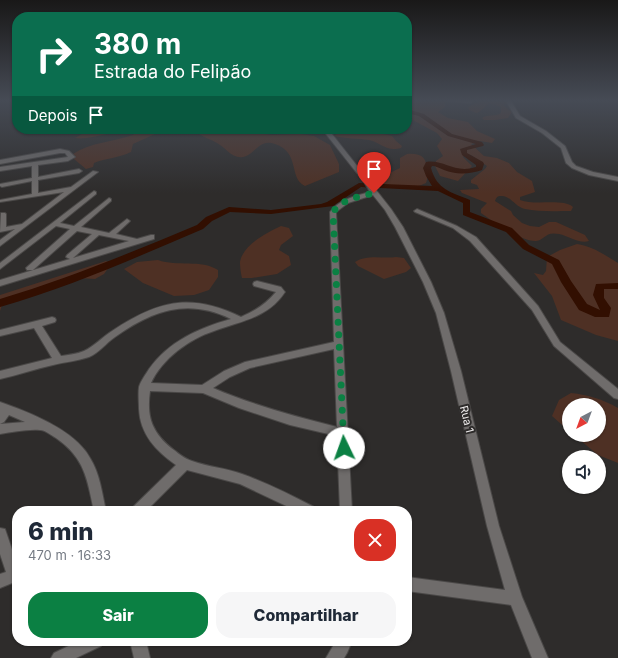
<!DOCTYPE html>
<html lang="pt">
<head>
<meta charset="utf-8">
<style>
  :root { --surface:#fff; --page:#f6f6f7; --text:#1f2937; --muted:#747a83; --accent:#0b8043 }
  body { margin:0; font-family:Inter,sans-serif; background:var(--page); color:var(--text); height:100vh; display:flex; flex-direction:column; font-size:15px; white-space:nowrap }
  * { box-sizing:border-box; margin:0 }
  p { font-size:13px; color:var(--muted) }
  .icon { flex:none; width:22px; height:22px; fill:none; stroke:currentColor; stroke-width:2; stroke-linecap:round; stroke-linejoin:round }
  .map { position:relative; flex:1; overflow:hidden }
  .panel { position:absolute; left:12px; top:506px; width:400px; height:140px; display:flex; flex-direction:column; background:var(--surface); border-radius:16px; box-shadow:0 1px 3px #0004 }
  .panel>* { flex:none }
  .guide { position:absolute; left:12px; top:12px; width:400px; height:122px; border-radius:16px; box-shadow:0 1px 3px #0004; background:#0b6e4f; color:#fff; overflow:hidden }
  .needle { width:26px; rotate:221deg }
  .fabs { position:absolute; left:562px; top:398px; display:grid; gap:8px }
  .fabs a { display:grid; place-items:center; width:44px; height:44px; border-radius:50%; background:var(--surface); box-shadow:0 1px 3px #0004; font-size:20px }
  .pin { position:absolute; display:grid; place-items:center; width:34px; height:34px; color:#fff; margin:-41px -17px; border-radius:50% 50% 50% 0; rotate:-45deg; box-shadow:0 0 4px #0007 }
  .pin .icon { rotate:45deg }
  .me { position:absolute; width:44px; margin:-22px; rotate:357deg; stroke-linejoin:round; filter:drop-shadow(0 0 3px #0008) }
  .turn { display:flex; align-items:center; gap:14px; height:84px; padding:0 16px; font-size:18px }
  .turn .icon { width:52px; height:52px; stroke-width:2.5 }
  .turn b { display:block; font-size:28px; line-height:34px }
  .then { display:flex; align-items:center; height:38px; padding:0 16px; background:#0003; gap:8px; font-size:15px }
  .round { display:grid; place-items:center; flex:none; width:42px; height:42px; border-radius:16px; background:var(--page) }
  .headline { display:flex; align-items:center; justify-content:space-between; height:68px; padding:0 16px }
  h1 { font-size:24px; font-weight:800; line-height:30px }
  .primary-button { display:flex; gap:8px; margin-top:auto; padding:8px 16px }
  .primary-button a { flex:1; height:46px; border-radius:16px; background:var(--accent); color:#fff; font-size:16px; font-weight:800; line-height:46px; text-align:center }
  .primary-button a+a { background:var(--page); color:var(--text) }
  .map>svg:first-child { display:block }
</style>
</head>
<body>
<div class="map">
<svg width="618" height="658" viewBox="0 0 618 658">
  <rect width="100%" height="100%" fill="#2e2c2b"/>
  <g fill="#4e3024">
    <path d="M407,101H445V107L438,112L448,118L468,122L477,131L495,139L492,143L480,141L471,144L484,156L497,158L509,163L517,172L532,181L535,192L520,197V200C535,206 563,198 573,207L571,211C557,211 539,212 525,209C515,207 510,195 501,196C497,196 496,198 495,201L511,211L513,215L522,223L530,226L539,227L549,222H556L585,235L589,241C579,244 569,236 559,234C545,231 545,240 536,241C522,242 492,221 481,213V209L487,203L462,193L460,190L479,189L477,185L471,183V180L485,169L487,166L471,155L465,154L463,157L472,166L458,181L440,176L435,166L436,161L443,156L437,146L442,139L437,133L407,117Z"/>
    <path d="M480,101H508L504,105L505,107L512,112L508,118L495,120H484L482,118C487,114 495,117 501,113V107L490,103C485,106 481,112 476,113L469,110L468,107Z"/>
    <path d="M76,129H157L155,134L133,144L131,152C119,158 106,158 94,163L93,167L86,169L74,159L73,154C91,142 113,142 133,135L135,133C116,128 92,141 75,138L84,133Z"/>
    <path d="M225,129L272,135L300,134L314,136L330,145L339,164V172L305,186C288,178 301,153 275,144C259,138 256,154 243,157C232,159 225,147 217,143C211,139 204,138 198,133L208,130Z"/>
    <path d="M342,130L357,134L365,131L388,135L392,136L396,141L402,146L401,148C386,152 382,143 369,140C357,138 346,139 334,136Z"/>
    <path d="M407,154C421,153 427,157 427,171C427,176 428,178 426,183C409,192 397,181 381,187L377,179L400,168V158Z"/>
    <path d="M281,226L289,228L293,236L281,245L279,250L289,256L291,265L277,274L252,278H242C241,274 240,267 240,262C243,244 267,233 281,226Z"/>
    <path d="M577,244C592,246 605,255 618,263V341L596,335L561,320L552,296L534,273L543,275L546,271L547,257L560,250Z"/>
    <path d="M396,257L404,258L411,268L406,272L384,279L358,266L355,262C367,254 383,259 396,257Z"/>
    <path d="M158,260C177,267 201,259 218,270V277L209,290L194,295L174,296L143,283L124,269L137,262Z"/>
    <polygon points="106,261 111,264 104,274 95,279 79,278 52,287 32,291 2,305 0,311 0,295"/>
    <path d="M571,393C589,395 602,399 618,408V463L598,455L574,435H599V405H569V431L552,416L559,400Z"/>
  </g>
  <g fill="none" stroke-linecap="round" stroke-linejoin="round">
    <path fill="#320f01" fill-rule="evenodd" d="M407,109L424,114L452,134L482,142L484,145L483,146L467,150V153L483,162L484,164L482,170C470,174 456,175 444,170C439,168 436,166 432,166L431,168C437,190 451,192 470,200V212L512,228L529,245L559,260L571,281L587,304L600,310L593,295L596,284L618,283V289H604V298L611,308L609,317H595L579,310L561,282L552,264L523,249L506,232L463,215V203L438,191L361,187L333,206L271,214L230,212L212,221L203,229C137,257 70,287 0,307V299C67,279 132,252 197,225L206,217L229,207L271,210L321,204L327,202L359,183L432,186L426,176L423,168L426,162C444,159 454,174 476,167V165L462,155L460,149L476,144L448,136L419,116L407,113Z"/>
    <g stroke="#4a4847" stroke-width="2">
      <g id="minor">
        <polygon points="448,101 472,101 472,102 470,103"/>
        <polygon points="506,101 511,101 520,116 546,131 565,146 572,162 576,166 593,172 618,177 618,181 589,175 572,168 566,163 561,148 542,133 516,118"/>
        <path d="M322,129H328L391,209L403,227L431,282L444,313L461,371L499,526L522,597L548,658H532L511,605L407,591V577L505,590L487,526L451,371L436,313L423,282L395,227L385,210L373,195L348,203L336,212L352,511H340L337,436L290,425L239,408L203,393L150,391C146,418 153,434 174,450C179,454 185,459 192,461C208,467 226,468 242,474C267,483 291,495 314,507L316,511H297L240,484L187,470L146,511H131L133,507L176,465C156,451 140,434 139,409C139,402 138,394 139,387C140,382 146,374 149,369C169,341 199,328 231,319C188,298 153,310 115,337C106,343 99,353 89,357C77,361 65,362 53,365C35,369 18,375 0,379V371L52,358L34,328L0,336V330L52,317L55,318L56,320L55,322L42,326L61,356C68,355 77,354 84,351C95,346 102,337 112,331C157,301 190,292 241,317C255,311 266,304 276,292L254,286L253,284L254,282L257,281L281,287L285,292C268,318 241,321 214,331C189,339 162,359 151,383L202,385L224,371L245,362L334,342L330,212C340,199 355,196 370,192L364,182ZM334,349L337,427C294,416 253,405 213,388L230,377L250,368Z"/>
        <polygon points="60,149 69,151 75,157 68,161 38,165 38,177 79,169 82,171 79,173 38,180 38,193 71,187 93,171 98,172 0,246 0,240 15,229 0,232 1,213 5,213 6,214 6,227 22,224 64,192 0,202 0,200 32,194 32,181 2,187 0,186 0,184 32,178 32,166 0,171 0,167 68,157 65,153 60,153 0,164 0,160"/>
        <path d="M94,191L96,192V194L60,223L74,226L109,198L111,199V201L81,227L109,233L127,219L130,221L129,222L116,234L137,239L151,235H154V239L0,286V280L70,259L66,257L67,255L92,234L77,231L33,270H27L26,268L70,229L56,226L0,269V263ZM99,235L129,241L73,258Z"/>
        <polygon points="417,209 457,226 476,237 538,306 560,342 618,389 618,399 614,398 554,346 532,310 470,241 453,228 415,212 414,211"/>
        <path d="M0,402C29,412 75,430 90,458C100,474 102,493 106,511H94C87,479 85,458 56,438C51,435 45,430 40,430C27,429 13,432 0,434V424L25,422L9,415L4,422L0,424Z"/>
        <polygon points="0,528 5,529 17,564 17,581 0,588 0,574 6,572 0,554"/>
        <polygon points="79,641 104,641 101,646 76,658 51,658 54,653"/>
        <polygon points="130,641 146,641 150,658 134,658"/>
        <polygon points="336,641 352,641 347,653 344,658 326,658"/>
      </g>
    </g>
    <use href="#minor" fill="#6f6c6b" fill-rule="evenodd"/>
  </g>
  <linearGradient id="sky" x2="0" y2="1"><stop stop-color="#191818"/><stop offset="0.52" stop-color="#464b55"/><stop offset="1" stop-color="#464b55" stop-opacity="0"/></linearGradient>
  <rect width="618" height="193" fill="url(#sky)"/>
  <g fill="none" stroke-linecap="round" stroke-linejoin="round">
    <path stroke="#0b8043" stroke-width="7" stroke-dasharray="0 12.6" d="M344,448L333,212C342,199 358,197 374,193"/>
  </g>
  <g text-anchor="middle" stroke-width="4" stroke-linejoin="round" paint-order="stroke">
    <g font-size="11" fill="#edebeb" stroke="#2e2c2b">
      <text transform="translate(467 419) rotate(76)" y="4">Rua 1</text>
    </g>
  </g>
</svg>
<div class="fabs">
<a><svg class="needle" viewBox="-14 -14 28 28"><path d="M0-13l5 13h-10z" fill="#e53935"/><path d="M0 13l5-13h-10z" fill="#747a83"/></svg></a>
<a><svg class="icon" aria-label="sound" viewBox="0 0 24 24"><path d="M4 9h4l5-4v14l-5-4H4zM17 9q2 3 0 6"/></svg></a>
</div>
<div class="pin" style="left:374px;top:193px;background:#d93025"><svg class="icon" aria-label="arrive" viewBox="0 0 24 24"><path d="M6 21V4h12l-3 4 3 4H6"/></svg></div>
<svg class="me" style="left:344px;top:448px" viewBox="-20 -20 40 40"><circle r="19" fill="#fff"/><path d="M0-13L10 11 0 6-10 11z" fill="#0b8043"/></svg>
<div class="guide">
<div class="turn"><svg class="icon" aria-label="right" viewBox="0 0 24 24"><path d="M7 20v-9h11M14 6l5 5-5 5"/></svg><div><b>380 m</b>Estrada do Felipão</div></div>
<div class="then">Depois<svg class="icon" aria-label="arrive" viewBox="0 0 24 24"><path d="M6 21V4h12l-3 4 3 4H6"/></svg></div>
</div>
<section class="panel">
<div class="headline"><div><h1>6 min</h1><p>470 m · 16:33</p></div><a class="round" style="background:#d93025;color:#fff"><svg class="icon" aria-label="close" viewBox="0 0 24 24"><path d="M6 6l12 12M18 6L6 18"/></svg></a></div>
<div class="primary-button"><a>Sair</a><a>Compartilhar</a></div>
</section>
</div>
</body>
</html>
